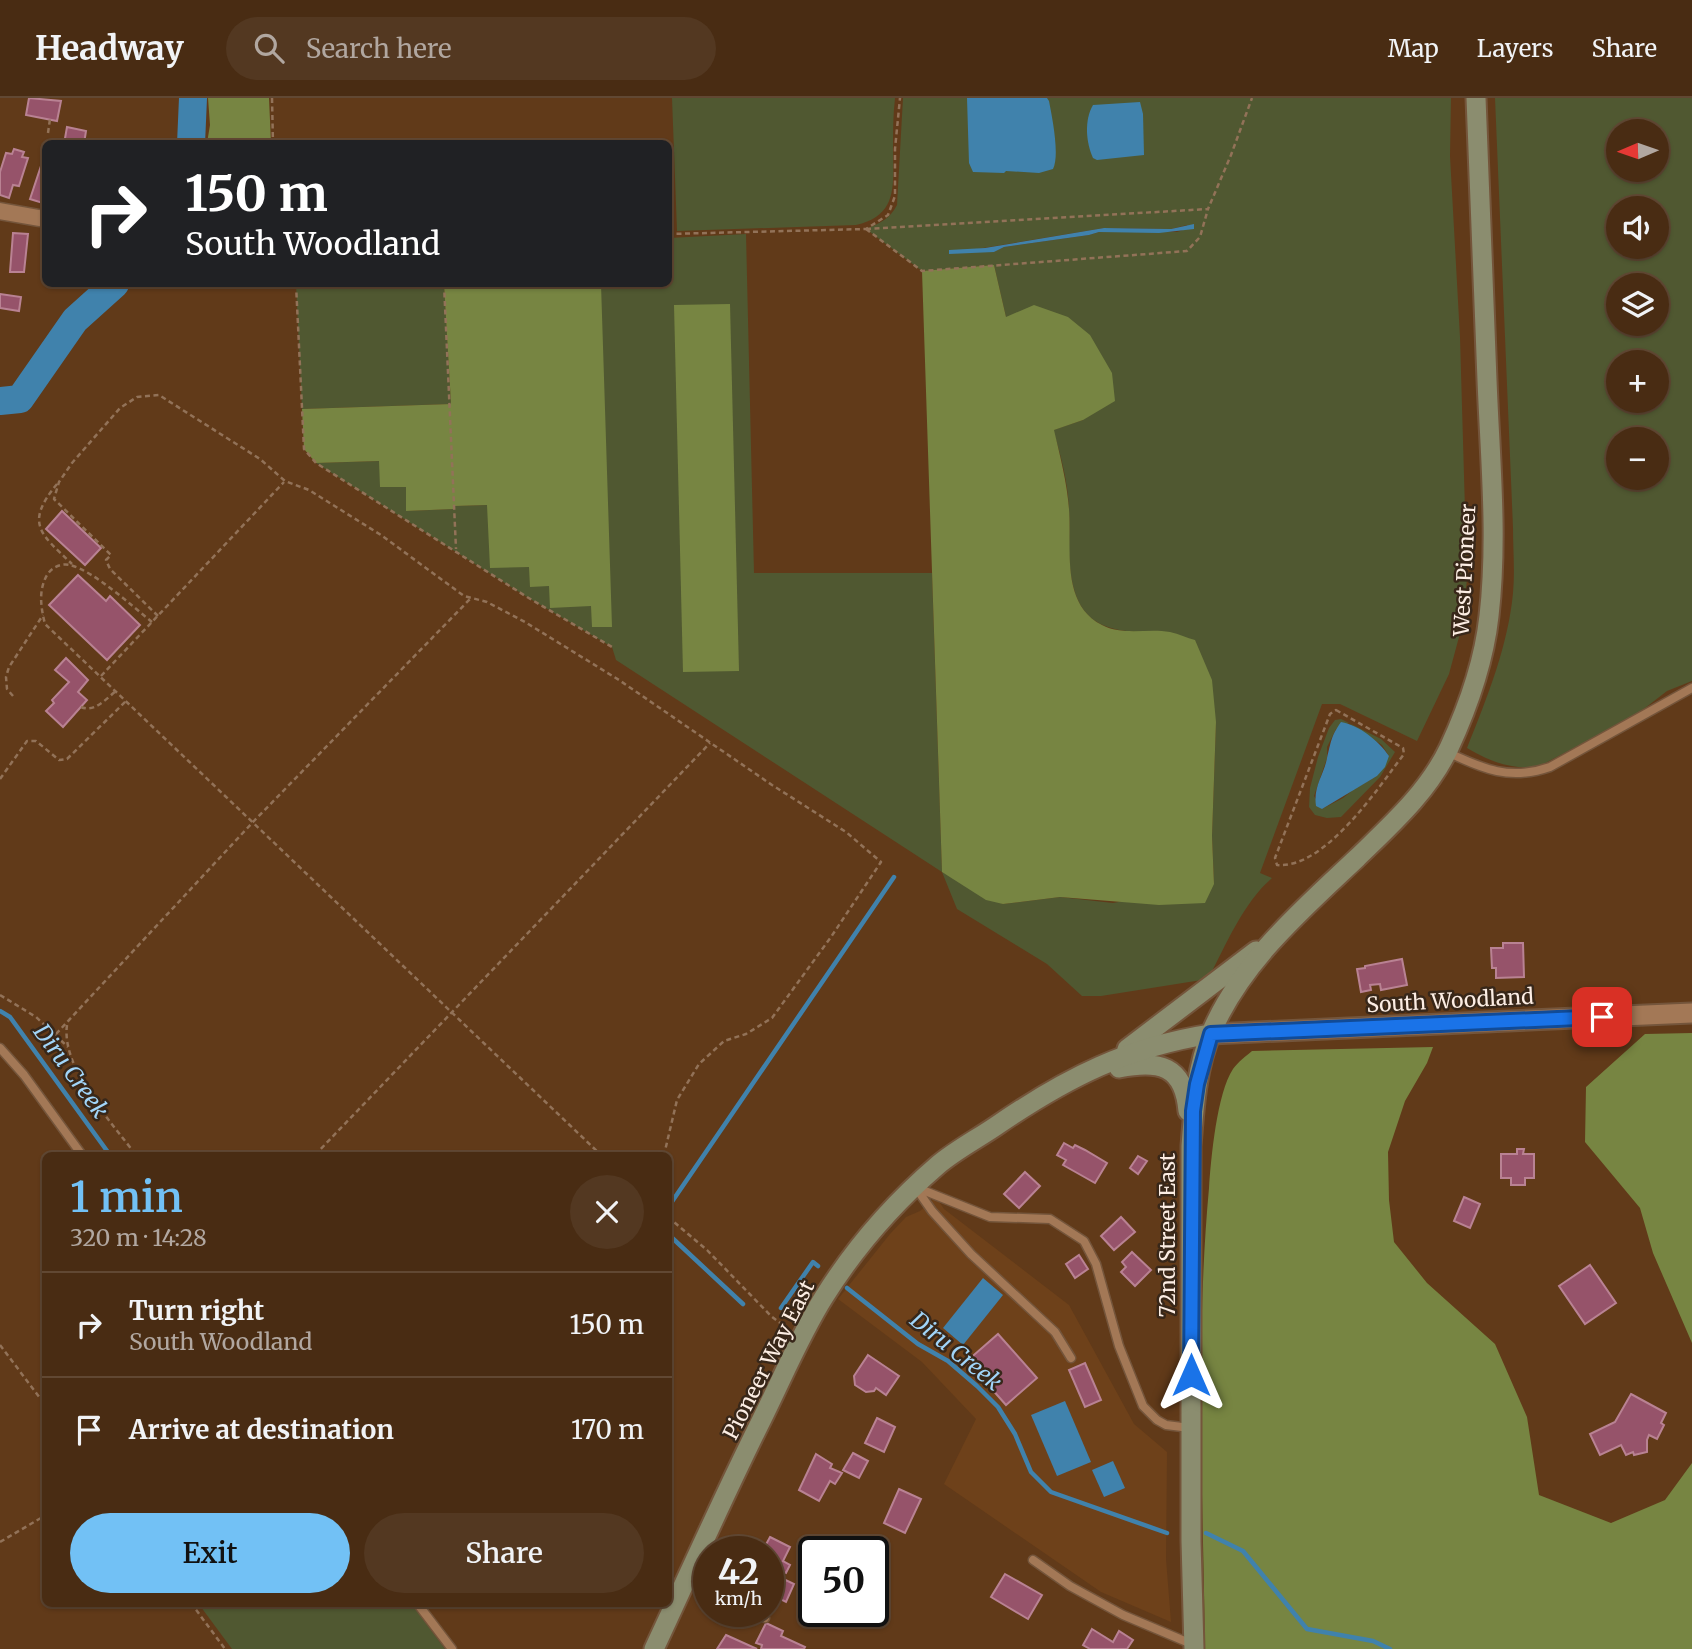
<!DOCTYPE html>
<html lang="en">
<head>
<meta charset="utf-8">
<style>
  :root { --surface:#492c13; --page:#533821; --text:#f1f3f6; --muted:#b1a7a0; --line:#614833; --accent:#72c1f5 }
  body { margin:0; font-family:Merriweather,serif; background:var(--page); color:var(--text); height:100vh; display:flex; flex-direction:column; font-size:26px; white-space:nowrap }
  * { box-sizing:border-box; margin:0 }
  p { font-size:23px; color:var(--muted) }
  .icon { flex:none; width:38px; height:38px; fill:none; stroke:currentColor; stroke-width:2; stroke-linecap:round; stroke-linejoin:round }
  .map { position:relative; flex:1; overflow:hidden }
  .panel { position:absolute; left:42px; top:1054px; width:630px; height:455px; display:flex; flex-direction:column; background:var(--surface); border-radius:10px; box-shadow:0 2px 5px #0004,0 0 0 2px var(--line) }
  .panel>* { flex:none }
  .hud { position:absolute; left:42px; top:42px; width:630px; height:147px; border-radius:10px; box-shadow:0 2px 5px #0004,0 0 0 2px var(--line); background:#202124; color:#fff; overflow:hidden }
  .needle { width:46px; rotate:268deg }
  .fabs { position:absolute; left:1606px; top:21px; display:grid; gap:14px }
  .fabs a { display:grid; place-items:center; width:63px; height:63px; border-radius:50%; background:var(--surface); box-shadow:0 2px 5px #0004,0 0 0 2px var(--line); font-size:35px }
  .speed { position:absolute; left:693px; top:1438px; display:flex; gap:14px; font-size:35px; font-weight:700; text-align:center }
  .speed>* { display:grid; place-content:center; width:91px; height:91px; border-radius:50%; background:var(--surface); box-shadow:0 2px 5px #0004,0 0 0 2px var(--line); line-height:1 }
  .speed small { font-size:18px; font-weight:400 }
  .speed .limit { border:4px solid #111; border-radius:10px; background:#fff; color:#111 }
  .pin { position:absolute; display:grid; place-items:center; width:60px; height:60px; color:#fff; margin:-30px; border-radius:14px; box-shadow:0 4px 10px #0006 }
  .me { position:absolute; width:77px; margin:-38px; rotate:0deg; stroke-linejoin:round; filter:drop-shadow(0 0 5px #0008) }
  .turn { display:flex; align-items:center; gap:24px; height:147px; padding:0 28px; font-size:32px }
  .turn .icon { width:91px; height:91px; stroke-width:2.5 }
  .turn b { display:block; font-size:49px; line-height:60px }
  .round { display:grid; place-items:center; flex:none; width:74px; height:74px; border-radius:37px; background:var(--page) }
  .head { display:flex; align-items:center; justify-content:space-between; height:119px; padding:0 28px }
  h1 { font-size:42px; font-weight:600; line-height:52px; color:var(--accent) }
  .cta { display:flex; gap:14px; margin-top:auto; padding:14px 28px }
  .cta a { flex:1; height:80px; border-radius:42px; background:var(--accent); color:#111; font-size:28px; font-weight:600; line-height:80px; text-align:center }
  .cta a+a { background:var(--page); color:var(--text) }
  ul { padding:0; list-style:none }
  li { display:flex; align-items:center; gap:21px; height:105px; padding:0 28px; border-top:2px solid var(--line) }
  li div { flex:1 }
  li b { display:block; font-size:26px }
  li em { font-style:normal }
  header { display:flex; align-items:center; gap:42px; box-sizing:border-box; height:98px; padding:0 35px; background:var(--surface); border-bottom:2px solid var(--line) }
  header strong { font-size:33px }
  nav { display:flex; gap:38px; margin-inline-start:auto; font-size:24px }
  .search { width:490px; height:63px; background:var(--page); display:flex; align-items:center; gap:18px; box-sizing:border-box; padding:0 24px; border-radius:38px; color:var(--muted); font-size:26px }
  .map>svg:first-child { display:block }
</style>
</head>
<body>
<header>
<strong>Headway</strong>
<div class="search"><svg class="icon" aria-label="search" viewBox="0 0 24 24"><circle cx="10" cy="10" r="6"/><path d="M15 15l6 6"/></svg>Search here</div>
<nav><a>Map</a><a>Layers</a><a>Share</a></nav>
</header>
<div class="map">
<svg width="1692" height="1551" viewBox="0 0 1692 1551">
  <rect width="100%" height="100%" fill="#613a19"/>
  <polygon fill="#6e411a" points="936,1099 944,1111 1069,1207 1134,1326 1167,1354 1166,1461 1171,1524 1101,1494 944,1386 976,1321 922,1264 838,1201 890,1136 906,1119 920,1113"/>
  <g fill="#505831" fill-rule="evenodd">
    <path d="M672,0H895C893,17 893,34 893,51C893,86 899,117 856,127L677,133Z"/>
    <path d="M903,0H1451L1450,58L1460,239L1467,481L1462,528L1449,576L1417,643L1340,606H1322L1260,775L1272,780C1243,805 1226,847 1208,881L1101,898H1082L1047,866L957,811L942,774L616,562L612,549L527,499L316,365L380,363L406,388L407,413L454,411V408L487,407L601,186H668L669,140L746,136L754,475H932L942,774L1003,806L1060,799L1113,805L1214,786L1212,738L1216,624L1169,534C1103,536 1072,529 1069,455C1069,441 1070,426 1069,412C1068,384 1061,358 1053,332L1083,322L1006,219L994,167L922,173L866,131C880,125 890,121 897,107ZM1187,127L1186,131L1177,134H1099L1089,137L1004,149L994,154L971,152L1104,130L1171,131Z"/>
    <path d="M1495,0H1692V583L1667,593L1636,617L1536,670C1508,670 1491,664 1467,650C1487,600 1508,548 1513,495C1515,473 1513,451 1513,430ZM1619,33H1657V72H1619ZM1619,110H1657V149H1619ZM1619,187H1657V226H1619ZM1619,264H1657V303H1619ZM1619,341H1657V380H1619Z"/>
    <polygon points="296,186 444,186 451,306 302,311"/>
    <path d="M1341,621L1381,641L1395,654L1380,679L1341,719L1327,720L1315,717L1309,709L1310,690L1318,659L1329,630L1335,622ZM1349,625L1382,647L1389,658L1377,678L1353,692L1343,700L1322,711L1314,698L1327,660V649L1336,631Z"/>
    <polygon points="198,1505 411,1505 445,1551 232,1551"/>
  </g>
  <g fill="#778542">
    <polygon points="208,0 269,0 271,45 207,45 210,27"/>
    <path d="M994,167L1006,219L1034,207L1068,219L1090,237L1112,275L1115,303L1083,322L1054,332C1060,358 1067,384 1069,411C1072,449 1060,506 1102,527C1123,538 1148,530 1170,534C1179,536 1187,540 1195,542L1212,582L1216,624L1212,738L1214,786L1205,805L1159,807L1060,799L1003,806L986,802L942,774L922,173Z"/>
    <polygon points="444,186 601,186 612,529 592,529 591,508 550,510 549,488 530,489 529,469 490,470 487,407 455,408 454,411 406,413 406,389 380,389 379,363 316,365 304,351 302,311 451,306"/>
    <polygon points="730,206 739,573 683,574 674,207"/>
    <polygon points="1692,935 1692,1245 1653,1155 1640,1110 1585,1044 1586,989 1645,936"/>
    <path d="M1433,949L1427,965L1405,1003L1388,1054L1389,1102L1394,1144L1427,1185L1495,1246L1527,1319L1539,1397L1611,1425L1665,1402L1692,1365V1551H1205C1203,1398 1195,1243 1209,1090C1211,1060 1217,995 1233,971C1238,964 1246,958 1252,953Z"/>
  </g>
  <g fill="#4082ac">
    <path d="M967,0H1047L1049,3C1052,19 1060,57 1053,71L1039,75L1006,73L1004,75L973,74L969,65Z"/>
    <path d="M1140,4L1143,16L1144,57L1097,62L1093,60C1086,45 1084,22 1093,7Z"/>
    <polygon points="1194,126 1194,131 1159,135 1099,134 1089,137 1004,149 994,154 949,156 949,152 985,150 1104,130 1171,131"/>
    <path d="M1341,624C1359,627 1379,643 1389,658L1385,669L1377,678L1322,711L1316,708C1313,688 1324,677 1327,660C1331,644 1331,638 1341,624Z"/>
    <polygon points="983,1180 1003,1197 963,1247 943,1230"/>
    <polygon points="1065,1303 1091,1364 1057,1378 1031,1317"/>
    <polygon points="1113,1363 1125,1390 1104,1399 1092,1372"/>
  </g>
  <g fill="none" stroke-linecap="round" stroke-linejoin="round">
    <g stroke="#4082ac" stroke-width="4.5">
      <polyline points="0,913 10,919 110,1057"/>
      <polyline points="669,1108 894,779"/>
      <polyline points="668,1136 743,1206"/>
      <polyline points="847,1190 918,1246 948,1263 977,1288 998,1309 1015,1336 1031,1374 1051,1394 1167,1435"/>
      <polyline points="781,1210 813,1164 818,1168"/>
      <polyline points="1206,1435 1243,1453 1307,1531 1373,1543 1390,1551"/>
    </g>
    <g stroke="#4082ac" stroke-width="28">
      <polyline points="191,46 193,0"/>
      <polyline points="0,303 20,301 75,222 115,186"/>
    </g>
  </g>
  <g fill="#96536a" stroke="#b98293" stroke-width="2">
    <polygon points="29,0 61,3 57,23 26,17"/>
    <polygon points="67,29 86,33 84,46 64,46"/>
    <polygon points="14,51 24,54 22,59 28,60 19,88 13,87 9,100 0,97 0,74 6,55 12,56"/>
    <polygon points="41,68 46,69 46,106 30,101"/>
    <polygon points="13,135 28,136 24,174 10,174"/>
    <polygon points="0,196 21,199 19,213 0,210"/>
    <polygon points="62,413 101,450 85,467 46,431"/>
    <polygon points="78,477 106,503 110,498 140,527 107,562 49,507"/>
    <polygon points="66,560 88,582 78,594 87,602 63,629 46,613 54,605 52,602 69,584 55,572"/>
    <polygon points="1503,845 1523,845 1524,879 1496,880 1496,870 1492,870 1491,850 1503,850"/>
    <polygon points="1402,861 1407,887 1381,892 1380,886 1370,887 1371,892 1361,894 1357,871 1365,870 1365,868"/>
    <polygon points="1064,1045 1073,1050 1075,1047 1085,1052 1107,1065 1095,1085 1063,1067 1066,1062 1057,1057"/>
    <polygon points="1517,1051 1524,1051 1523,1056 1534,1056 1534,1080 1525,1080 1525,1087 1511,1087 1511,1080 1501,1080 1501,1056 1517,1056"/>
    <polygon points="1138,1058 1147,1063 1138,1076 1130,1070"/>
    <polygon points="1025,1074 1040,1088 1019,1110 1004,1096"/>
    <polygon points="1464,1099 1480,1106 1470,1130 1454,1123"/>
    <polygon points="1121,1119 1135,1134 1114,1152 1101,1138"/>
    <polygon points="1132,1154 1151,1172 1135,1188 1121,1174 1126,1169 1122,1164"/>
    <polygon points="1079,1157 1088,1171 1075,1180 1066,1166"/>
    <polygon points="1590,1167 1616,1205 1585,1226 1559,1188"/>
    <polygon points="998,1236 1037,1280 1006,1307 967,1263"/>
    <polygon points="868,1257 899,1278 886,1297 876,1290 874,1293 866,1294 855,1287 854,1278"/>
    <polygon points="1085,1265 1101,1302 1085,1309 1069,1272"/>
    <polygon points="1631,1296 1666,1315 1661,1325 1664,1327 1657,1341 1649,1337 1647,1342 1647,1354 1634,1357 1633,1354 1626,1357 1621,1347 1600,1357 1590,1336 1615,1324"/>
    <polygon points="877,1320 895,1329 884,1354 865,1345"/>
    <polygon points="853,1355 868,1363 859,1380 843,1372"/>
    <polygon points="816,1356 832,1366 830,1370 842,1375 835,1386 830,1383 819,1403 799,1392"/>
    <polygon points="899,1391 921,1401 905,1435 884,1425"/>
    <polygon points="770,1439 790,1449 783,1463 790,1467 786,1475 780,1472 777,1478 794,1486 786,1504 768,1495 768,1454 762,1454"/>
    <polygon points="1005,1476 1042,1497 1028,1521 991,1499"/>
    <polygon points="766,1525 783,1533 781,1538 805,1549 804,1551 761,1551 762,1547 756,1545"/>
    <polygon points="1092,1531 1113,1544 1119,1533 1133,1542 1127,1551 1090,1551 1083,1547"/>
    <polygon points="726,1537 757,1551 717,1551"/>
  </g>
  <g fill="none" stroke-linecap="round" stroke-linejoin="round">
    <g stroke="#74553b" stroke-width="11">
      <g id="service">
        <path d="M1447,654C1483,671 1510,683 1550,669L1692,590"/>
        <polyline points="0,950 24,977 82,1057"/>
        <polyline points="915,1089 990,1119 1050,1121 1084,1143 1096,1166 1119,1248 1143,1308 1157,1322 1166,1327 1190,1330"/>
        <polyline points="916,1090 932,1113 971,1156 1055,1234 1071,1260"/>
        <polyline points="1033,1462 1070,1488 1123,1517 1194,1547"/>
        <polyline points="690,1479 709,1489"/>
        <polyline points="417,1505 452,1551"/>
        <polyline points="754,1514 765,1520"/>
      </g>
    </g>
    <g stroke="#74553b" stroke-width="19">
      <polyline id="minor" points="0,113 39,120"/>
    </g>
    <g stroke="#74553b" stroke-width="23">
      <polyline id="tertiary" points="1211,936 1692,915"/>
    </g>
    <g stroke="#74553b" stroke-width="23">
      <g id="secondary">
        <polyline points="1127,951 1256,853"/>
        <path d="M1119,970C1159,962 1184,967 1188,1013"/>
        <path d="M654,1551C690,1474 724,1397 762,1321C782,1281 800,1237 824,1199C854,1151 895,1104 938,1067C957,1051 979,1040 999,1026C1068,979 1128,949 1211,936"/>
        <path d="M1194,1551L1191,1443V1048C1194,1011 1196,971 1211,935C1241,864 1303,811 1357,760C1392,726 1428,694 1449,650C1468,609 1484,563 1489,518C1498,440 1490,360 1487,282C1484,188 1480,94 1476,0"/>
      </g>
    </g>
    <g stroke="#927258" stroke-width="2.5" stroke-dasharray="5 3.5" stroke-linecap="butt">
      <polyline points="272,0 273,46"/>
      <polyline points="48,35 50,21"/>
      <polyline points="866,131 1208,111 1231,57 1252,0"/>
      <polyline points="866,131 922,173 1187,153 1200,139 1208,111"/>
      <polyline points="668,136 866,131 888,117 895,98 895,51 900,0"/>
      <polyline points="296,186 304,351 316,365 527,499 612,549"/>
      <polyline points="444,186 456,451"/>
      <path d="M57,386C24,426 41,436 72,466"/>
      <polyline points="158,518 110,471 106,462 111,457 54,401 59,384 72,365 120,310 137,299 159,297 260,361 285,383 309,392 381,437 464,498 487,504 525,524 619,582 772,687 846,734 881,764 831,839 772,920 746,936 724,943 699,966 677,1002 664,1057"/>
      <path d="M152,524C132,508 94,473 70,467C61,465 52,469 47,477C38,493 41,510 45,526L601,1057"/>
      <polyline points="101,578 284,384"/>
      <polyline points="13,598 7,591 6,579 9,569 43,517"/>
      <path d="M81,609C94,615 106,601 116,593"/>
      <path d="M1336,612L1403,650L1404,656C1378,690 1325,771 1277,767L1275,760L1330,616Z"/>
      <polyline points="0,681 27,643 36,643 59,662 67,661 126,603"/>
      <polyline points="0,897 36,919 68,949"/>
      <path d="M67,927C61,970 112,1025 136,1057"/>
      <polyline points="56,936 253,724 471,500"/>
      <polyline points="315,1057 710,645"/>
      <polyline points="668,1119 707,1152 771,1218 788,1231"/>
      <polyline points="0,1247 46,1308"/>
      <polyline points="0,1444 46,1417"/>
      <polyline points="191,1505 225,1551"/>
    </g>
    <use href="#service" stroke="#a37856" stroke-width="8"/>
    <use href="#minor" stroke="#a37856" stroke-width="16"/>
    <use href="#tertiary" stroke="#a37856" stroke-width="19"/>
    <use href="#secondary" stroke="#8b8d6f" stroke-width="19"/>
  </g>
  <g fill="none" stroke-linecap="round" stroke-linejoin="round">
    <g stroke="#114b97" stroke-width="18">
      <polyline id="route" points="1191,1277 1193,1013 1197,986 1211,936 1602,919"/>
    </g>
    <use href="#route" stroke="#1a73e8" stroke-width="12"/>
  </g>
  <g text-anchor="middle" stroke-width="5" stroke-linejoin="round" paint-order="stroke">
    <g font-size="21" fill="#fcede3" stroke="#382719">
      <text transform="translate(1465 472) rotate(-87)" y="7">West Pioneer</text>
      <text transform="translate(1450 903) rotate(-3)" y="7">South Woodland</text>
      <text transform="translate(1168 1137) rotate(-90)" y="7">72nd Street East</text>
      <text transform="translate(769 1262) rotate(-63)" y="7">Pioneer Way East</text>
    </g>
    <g font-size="23" font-style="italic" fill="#a1d5f9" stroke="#382719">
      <text transform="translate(71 973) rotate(54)" y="8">Diru Creek</text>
      <text transform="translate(956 1253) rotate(39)" y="8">Diru Creek</text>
    </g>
  </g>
</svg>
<div class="fabs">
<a><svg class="needle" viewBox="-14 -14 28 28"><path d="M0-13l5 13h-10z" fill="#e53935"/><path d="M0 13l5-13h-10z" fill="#b1a7a0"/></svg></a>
<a><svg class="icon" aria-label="sound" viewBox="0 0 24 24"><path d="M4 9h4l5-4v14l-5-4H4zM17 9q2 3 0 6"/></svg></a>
<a><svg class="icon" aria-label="layers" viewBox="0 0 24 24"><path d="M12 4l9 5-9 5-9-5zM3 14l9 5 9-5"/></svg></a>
<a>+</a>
<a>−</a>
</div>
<div class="speed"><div>42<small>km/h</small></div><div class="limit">50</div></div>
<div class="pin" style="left:1602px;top:919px;background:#d93025"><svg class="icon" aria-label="arrive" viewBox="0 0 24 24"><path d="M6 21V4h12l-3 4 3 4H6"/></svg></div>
<svg class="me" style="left:1191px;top:1277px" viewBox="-20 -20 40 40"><path d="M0-17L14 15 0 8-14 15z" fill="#1a73e8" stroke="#fff" stroke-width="4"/></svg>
<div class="hud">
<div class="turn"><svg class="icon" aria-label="right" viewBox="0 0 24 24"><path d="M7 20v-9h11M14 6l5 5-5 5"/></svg><div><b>150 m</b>South Woodland</div></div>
</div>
<section class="panel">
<div class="head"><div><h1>1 min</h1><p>320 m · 14:28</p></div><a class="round"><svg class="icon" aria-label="close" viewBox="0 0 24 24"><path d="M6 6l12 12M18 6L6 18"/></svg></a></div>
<ul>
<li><svg class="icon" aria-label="right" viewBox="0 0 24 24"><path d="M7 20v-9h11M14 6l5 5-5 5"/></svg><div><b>Turn right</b><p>South Woodland</p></div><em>150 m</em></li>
<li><svg class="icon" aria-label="arrive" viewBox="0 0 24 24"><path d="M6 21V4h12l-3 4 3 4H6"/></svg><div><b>Arrive at destination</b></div><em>170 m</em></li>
</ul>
<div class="cta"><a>Exit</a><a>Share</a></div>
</section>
</div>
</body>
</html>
